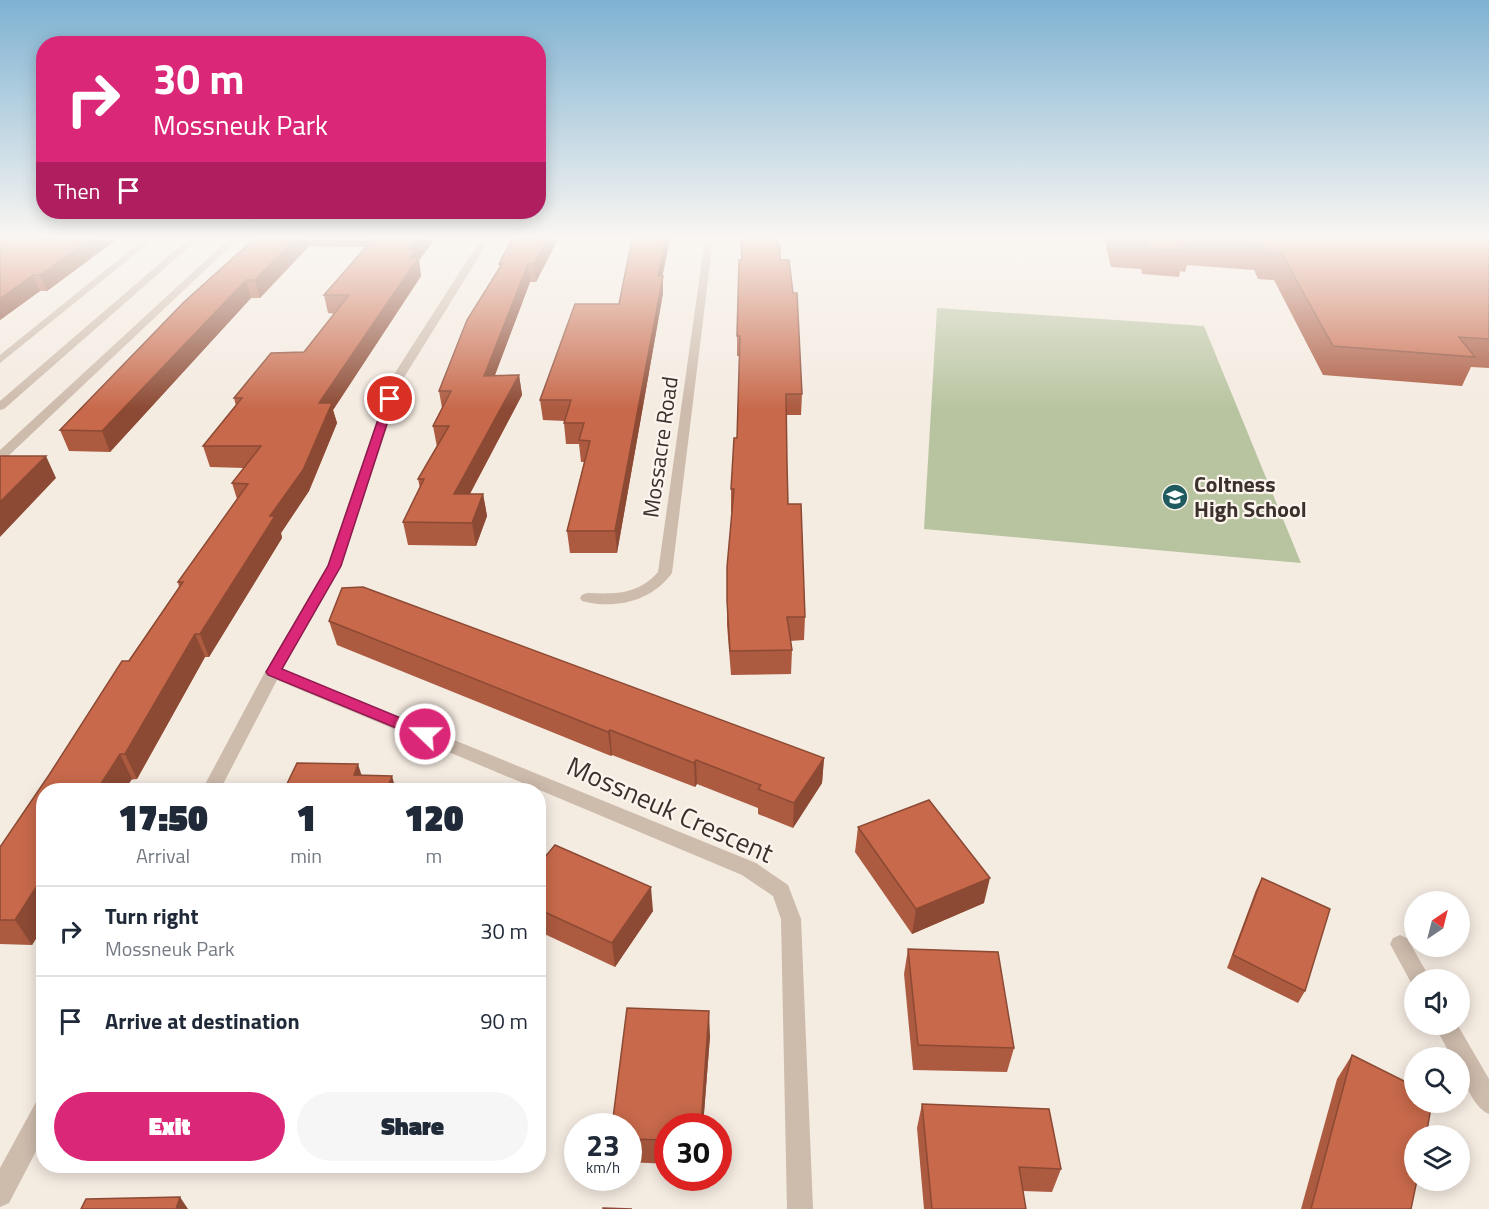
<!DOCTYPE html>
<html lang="en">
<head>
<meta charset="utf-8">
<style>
  :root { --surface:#fff; --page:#f6f6f7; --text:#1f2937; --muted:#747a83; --line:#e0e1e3; --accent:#db2777 }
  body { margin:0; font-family:"Titillium Web",sans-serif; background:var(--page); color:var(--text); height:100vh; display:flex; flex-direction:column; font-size:22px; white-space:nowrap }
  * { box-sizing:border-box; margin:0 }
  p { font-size:20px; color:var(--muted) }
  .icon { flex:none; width:33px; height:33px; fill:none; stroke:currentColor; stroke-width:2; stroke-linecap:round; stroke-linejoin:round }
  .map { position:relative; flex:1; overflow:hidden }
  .sheet { position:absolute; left:36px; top:783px; width:510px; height:390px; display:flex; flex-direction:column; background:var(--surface); border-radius:24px; box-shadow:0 3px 15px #0003 }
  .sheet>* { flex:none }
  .banner { position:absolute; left:36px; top:36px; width:510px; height:183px; border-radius:24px; box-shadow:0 3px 15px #0003; background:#db2777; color:#fff; overflow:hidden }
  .needle { width:39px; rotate:35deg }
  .buttons { position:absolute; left:1404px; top:891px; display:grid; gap:12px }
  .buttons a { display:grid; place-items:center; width:66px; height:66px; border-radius:50%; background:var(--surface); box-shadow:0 3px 15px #0003; font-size:30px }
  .speed { position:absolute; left:564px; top:1113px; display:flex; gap:12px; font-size:30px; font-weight:700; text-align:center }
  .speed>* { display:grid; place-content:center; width:78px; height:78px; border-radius:50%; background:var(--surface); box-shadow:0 3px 15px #0003; line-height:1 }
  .speed small { font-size:15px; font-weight:400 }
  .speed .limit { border:9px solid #d22; background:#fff; color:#111 }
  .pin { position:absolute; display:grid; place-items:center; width:51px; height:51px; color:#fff; margin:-26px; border:3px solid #fff; border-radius:50%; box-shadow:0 2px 6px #0007 }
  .me { position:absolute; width:66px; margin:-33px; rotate:292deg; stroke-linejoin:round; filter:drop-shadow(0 0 4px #0008) }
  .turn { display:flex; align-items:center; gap:21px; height:126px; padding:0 18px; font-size:27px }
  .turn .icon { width:78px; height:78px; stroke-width:2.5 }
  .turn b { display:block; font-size:42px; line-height:51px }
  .then { display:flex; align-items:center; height:57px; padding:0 18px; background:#0003; gap:12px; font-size:22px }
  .eta { display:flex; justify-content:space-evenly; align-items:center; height:102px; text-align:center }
  .eta b { font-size:36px; font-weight:800; line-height:42px }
  .action { display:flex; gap:12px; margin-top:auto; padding:12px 18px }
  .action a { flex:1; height:69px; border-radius:36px; background:var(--accent); color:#fff; font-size:24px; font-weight:800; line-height:69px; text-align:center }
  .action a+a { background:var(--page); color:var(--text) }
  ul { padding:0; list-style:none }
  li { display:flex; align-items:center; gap:18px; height:90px; padding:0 18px; border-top:2px solid var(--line) }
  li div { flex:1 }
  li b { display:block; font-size:22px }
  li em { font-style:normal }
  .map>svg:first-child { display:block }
</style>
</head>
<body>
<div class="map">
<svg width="1489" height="1209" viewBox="0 0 1489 1209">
  <rect width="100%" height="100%" fill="#f4ebe1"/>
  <polygon fill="#b8c4a0" points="937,308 1204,326 1301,563 924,529"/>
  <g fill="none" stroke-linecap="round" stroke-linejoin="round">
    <g fill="#cdbbac" fill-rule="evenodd">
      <polygon points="144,239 154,239 0,363 0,355"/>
      <polygon points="188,239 198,239 4,409 0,410 0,401"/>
      <polygon points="229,239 238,239 4,460 0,461 0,450"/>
      <polygon points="481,239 490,239 403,379 341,566 282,670 756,863 788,885 801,919 813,1209 787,1209 781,919 773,896 742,875 277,680 220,790 202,790 265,672 327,566 391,379"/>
      <path d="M705,239H713L672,573C652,601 615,610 582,601L580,598L582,595L587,593C615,594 638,595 658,572Z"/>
      <polygon points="1400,935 1407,938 1431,980 1414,980 1414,988 1390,944 1393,938"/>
      <path d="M1434,1024H1457L1489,1079V1114C1472,1107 1460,1075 1460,1058H1452Z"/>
      <polygon points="44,1099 44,1136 9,1203 0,1207 0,1168 36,1102"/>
    </g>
  </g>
  <g fill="#ac5a40">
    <polygon points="0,239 117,239 47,291 40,291 0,320"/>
    <polygon points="254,239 435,239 419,260 421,276 333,410 337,423 309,491 281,533 282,538 209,657 205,657 137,779 44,790 44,926 32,945 0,944 0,847 179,587 178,582 237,499 232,483 244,468 210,467 203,446 236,406 234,398 304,352 335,314 328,313 324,295 366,247 309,246 260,298 251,298 110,452 69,451 60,430"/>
    <polygon points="558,239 536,282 530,282 495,375 519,375 522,395 470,494 483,494 487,516 476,546 408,545 403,522 420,488 418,479 437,447 433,426 442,408 439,391 500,268 499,264"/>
    <polygon points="632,239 670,239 662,276 663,293 617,553 570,553 567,531 584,462 581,462 579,444 566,444 564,423 565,421 543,420 540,400 619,304"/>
    <polygon points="740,239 777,239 802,394 801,415 786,415 788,504 805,617 804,640 790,641 792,650 791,674 731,675 727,625 727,601 732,512 731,512 731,489 737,438 740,356 737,356 737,336 741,260"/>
    <polygon points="1104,239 1489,239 1489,368 1471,367 1462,386 1323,375 1274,280 1258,279 1254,270 1187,265 1185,272 1180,271 1179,277 1142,274 1141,269 1111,267"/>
    <polygon points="329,621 824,758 822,783 793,828 758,814 758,808 697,784 695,787 612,755 611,756 337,645"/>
    <polygon points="858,827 984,903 912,934 855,852"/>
    <polygon points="538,854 653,911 615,967 538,931"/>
    <polygon points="1262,878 1305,991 1298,1003 1227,968 1256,890"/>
    <polygon points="908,949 1014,1048 1007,1072 913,1070 904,974"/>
    <polygon points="710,1036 703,1126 668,1126 668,1164 628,1162 628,1126"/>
    <polygon points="1352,1055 1411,1209 1301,1209 1337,1079"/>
    <polygon points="922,1104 1061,1169 1052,1192 1023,1191 1026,1209 924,1209 917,1128"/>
  </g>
  <g fill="#8c4a34">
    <polygon points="91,239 117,239 47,291 40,275"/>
    <polygon points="295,239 307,239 309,246 260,298 255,280"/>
    <polygon points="419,239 435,239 419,260 421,276 333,410 337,423 309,491 281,533 282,538 209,657 200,634 270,516 319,403 410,258 411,249"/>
    <polygon points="548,239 558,239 536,282 534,264"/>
    <polygon points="666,239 670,239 659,293 658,276"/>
    <polygon points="528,264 530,282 487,396 484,376"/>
    <polygon points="33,275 40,291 0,320 0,299"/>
    <polygon points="663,276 663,293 617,553 615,531"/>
    <polygon points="246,280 251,298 110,452 102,431"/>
    <polygon points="519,375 522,395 458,516 454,494"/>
    <polygon points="46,456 56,478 0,537 0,502"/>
    <polygon points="483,494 487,516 476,546 472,523"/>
    <polygon points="195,634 205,657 137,779 125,754"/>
    <polygon points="610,730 612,755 611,756 608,732"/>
    <polygon points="120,754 132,779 125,790 97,790"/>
    <polygon points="824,758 822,783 793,828 794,803"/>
    <polygon points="696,760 697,784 695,787 694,763"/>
    <polygon points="358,764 366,789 354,775"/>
    <polygon points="392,776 396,790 387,790"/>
    <polygon points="44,875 44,926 32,945 15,920"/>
    <polygon points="990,878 984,903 912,934 916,909"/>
    <polygon points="651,887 653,911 615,967 612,943"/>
    <polygon points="709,1011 710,1036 703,1126 701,1126"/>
    <polygon points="180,1197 188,1209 176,1209"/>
  </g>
  <g fill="#c8694b" stroke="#8c4a34" stroke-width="1.5">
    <polygon points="0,239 91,239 40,275 33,275 0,299"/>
    <polygon points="254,239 295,239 255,280 246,280 102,431 60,430 184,302"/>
    <polygon points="373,239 419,239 411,249 417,249 410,258 418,258 319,403 332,403 303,470 270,516 275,516 200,634 195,634 125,754 120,754 97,790 44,790 44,875 15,920 0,920 0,847 49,775 122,661 129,661 183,582 178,582 248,484 232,483 261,446 203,446 242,398 234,398 271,353 304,352 349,295 324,295"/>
    <polygon points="512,239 548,239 534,264 528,264 484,376 519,375 454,494 483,494 472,523 403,522 424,479 418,479 449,426 433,426 451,391 439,391 467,320 502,264 499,264"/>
    <polygon points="632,239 666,239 658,276 663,276 615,531 567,531 590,441 579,440 584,423 564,423 571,400 540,400 575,304 619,304"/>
    <polygon points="741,239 777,239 777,246 780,246 780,260 789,260 793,293 797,293 802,394 786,394 787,463 788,504 801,504 805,617 787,617 792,650 730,651 727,601 727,567 734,489 731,489 734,438 737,438 740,336 737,336 739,260 742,260"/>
    <polygon points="1116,239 1489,239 1489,339 1459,337 1475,357 1333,346 1282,254 1266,253 1261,244 1190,240 1192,246 1183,246 1185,251 1148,249 1147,243 1117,241"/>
    <polygon points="0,456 46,456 0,502"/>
    <polygon points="363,587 824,758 794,803 758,789 761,785 696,760 694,763 610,730 608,732 329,621 342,588"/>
    <polygon points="297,763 358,764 354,775 392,776 387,790 284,790"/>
    <polygon points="929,800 990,878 916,909 858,827"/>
    <polygon points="555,845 651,887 612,943 538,909 538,854 545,857"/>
    <polygon points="1262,878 1330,909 1305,991 1233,955"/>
    <polygon points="908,949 998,952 1014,1048 918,1045"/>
    <polygon points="627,1008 709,1011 701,1126 668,1126 668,1140 628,1139 628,1126 612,1126"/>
    <polygon points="1352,1055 1414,1086 1414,1102 1432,1102 1426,1136 1414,1136 1414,1180 1417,1180 1411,1209 1311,1209"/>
    <polygon points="922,1104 1049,1109 1061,1169 1019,1167 1026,1209 932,1209"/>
    <polygon points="180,1197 176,1209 81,1209 86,1199"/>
    <polygon points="603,1208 632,1209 603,1209"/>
  </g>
  <linearGradient id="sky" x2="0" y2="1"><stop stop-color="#7eb2d2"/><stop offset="0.58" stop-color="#faf6f2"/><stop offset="1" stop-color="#faf6f2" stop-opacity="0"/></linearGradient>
  <rect width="1489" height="409" fill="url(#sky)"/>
  <polygon fill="#db2777" stroke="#8e194d" stroke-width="1.5" points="390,396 395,399 341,566 282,669 430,730 433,734 430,738 425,740 268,675 266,672 328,566 385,399"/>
  <defs>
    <g id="school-disc" transform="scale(1.35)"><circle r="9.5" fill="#1f5a5e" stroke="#fbf5ee"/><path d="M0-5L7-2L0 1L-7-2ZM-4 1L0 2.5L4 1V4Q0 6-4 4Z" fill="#fff"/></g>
  </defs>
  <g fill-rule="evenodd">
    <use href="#school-disc" x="1175" y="497"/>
  </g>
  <g text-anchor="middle" stroke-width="4.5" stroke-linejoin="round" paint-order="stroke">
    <g font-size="22" fill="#3b302b" stroke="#fbf5ee">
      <text transform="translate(660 447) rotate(-82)" y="8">Mossacre Road</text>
    </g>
    <g font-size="22" font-weight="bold" fill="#3b302b" stroke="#fbf5ee" text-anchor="start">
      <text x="1194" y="492">Coltness<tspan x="1194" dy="25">High School</tspan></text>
    </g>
    <g font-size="27" fill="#3b302b" stroke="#fbf5ee">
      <text transform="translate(670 810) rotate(24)" y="9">Mossneuk Crescent</text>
    </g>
  </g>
</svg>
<div class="buttons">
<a><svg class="needle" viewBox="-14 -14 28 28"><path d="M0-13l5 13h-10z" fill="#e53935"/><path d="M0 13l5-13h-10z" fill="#747a83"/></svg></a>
<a><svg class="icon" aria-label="sound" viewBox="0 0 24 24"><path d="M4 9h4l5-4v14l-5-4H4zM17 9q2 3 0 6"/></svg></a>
<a><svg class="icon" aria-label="search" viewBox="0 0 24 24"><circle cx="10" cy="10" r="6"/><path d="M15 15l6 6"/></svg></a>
<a><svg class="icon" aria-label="layers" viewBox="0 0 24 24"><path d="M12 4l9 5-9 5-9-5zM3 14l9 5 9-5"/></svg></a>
</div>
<div class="speed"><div>23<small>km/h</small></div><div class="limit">30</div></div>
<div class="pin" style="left:390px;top:399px;background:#d93025"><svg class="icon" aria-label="arrive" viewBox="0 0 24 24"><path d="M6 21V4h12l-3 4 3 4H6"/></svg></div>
<svg class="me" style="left:425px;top:734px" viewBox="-20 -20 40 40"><circle r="17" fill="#db2777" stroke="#fff" stroke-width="3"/><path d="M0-11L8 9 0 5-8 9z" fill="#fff"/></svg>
<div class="banner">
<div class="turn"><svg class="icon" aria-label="right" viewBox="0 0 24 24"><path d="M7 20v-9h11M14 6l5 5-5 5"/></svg><div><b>30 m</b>Mossneuk Park</div></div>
<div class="then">Then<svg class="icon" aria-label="arrive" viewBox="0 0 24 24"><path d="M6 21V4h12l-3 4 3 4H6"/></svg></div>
</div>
<section class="sheet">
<div class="eta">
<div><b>17:50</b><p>Arrival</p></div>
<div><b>1</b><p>min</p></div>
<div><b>120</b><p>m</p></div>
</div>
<ul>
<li><svg class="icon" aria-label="right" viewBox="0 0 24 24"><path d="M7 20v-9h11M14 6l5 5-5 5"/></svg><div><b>Turn right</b><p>Mossneuk Park</p></div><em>30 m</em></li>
<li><svg class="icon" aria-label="arrive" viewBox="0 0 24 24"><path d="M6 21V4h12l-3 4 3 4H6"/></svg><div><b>Arrive at destination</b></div><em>90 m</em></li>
</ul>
<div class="action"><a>Exit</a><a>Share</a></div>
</section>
</div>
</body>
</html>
